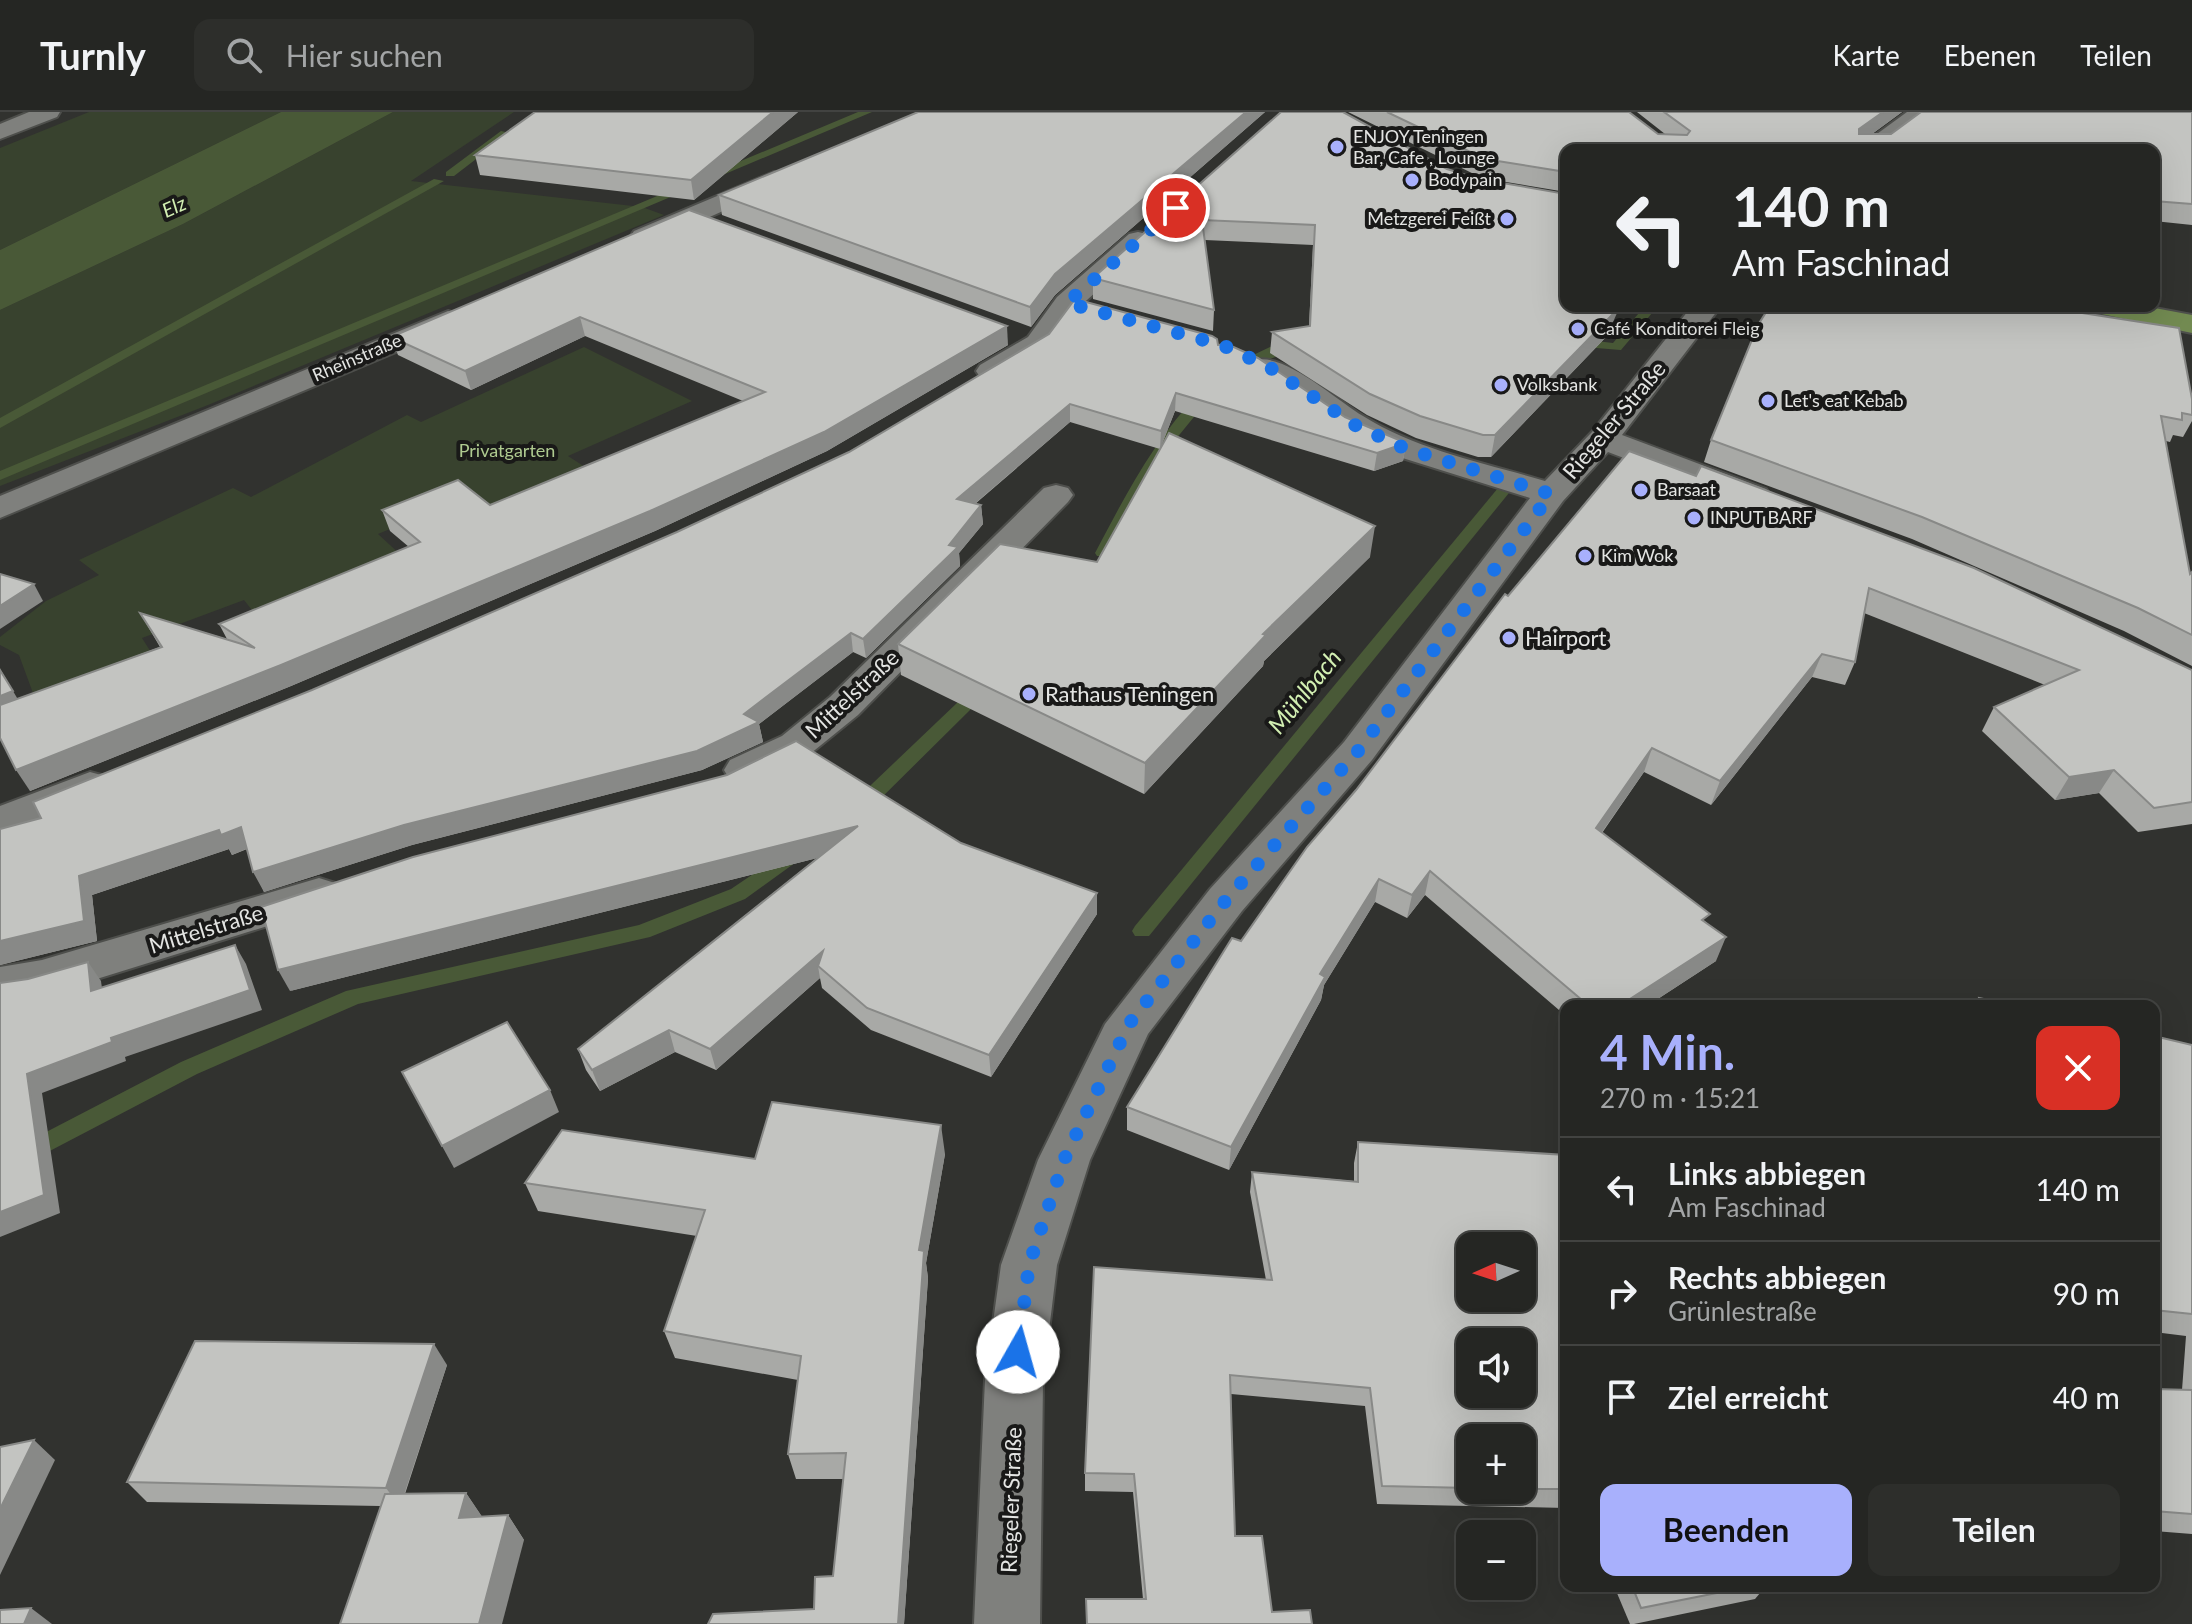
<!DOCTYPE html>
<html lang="de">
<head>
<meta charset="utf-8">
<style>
  :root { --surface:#252623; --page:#2d2e2b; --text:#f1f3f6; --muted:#a3a5a6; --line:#424341; --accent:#a8b0fc }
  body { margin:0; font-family:Lato,sans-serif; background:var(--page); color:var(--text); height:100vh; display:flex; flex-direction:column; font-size:30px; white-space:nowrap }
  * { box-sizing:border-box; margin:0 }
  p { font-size:26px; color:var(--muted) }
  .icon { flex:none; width:44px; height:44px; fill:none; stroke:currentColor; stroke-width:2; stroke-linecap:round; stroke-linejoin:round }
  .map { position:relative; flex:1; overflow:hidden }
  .drawer { position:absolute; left:1560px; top:888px; width:600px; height:592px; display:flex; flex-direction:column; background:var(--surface); border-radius:16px; box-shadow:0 8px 32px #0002,0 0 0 2px var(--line) }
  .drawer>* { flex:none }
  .banner { position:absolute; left:1560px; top:32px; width:600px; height:168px; border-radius:16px; box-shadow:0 8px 32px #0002,0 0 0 2px var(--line); background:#252623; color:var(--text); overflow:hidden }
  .needle { width:52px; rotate:267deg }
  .fabs { position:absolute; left:1456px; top:1120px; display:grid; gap:16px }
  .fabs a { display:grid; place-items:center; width:80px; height:80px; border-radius:16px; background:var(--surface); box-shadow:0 8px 32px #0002,0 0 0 2px var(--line); font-size:40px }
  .pin { position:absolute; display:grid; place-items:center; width:68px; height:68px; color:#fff; margin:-34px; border:4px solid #fff; border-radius:50%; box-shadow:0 2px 8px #0007 }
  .me { position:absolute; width:88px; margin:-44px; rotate:7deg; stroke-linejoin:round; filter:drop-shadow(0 0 6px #0008) }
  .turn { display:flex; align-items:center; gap:28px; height:168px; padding:0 40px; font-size:36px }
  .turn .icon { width:104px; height:104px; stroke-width:2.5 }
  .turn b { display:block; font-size:56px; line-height:68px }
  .round { display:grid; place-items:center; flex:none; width:84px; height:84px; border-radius:16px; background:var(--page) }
  .summary { display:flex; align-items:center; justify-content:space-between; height:136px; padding:0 40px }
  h1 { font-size:48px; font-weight:700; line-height:60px; color:var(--accent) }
  .primary-button { display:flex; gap:16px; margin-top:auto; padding:16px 40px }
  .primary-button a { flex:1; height:92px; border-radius:16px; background:var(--accent); color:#111; font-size:32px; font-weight:700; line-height:92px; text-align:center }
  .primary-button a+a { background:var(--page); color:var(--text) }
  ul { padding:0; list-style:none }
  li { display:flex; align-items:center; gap:24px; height:104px; padding:0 40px; border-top:2px solid var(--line) }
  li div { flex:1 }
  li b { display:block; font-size:30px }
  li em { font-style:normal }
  header { display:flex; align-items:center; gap:48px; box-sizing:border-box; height:112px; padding:0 40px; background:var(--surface); border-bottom:2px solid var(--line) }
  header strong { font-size:38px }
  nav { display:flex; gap:44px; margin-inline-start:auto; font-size:28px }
  .search { width:560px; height:72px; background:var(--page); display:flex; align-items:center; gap:20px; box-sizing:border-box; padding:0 28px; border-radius:16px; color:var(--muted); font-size:30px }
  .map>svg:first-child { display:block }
</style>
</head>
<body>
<header>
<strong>Turnly</strong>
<div class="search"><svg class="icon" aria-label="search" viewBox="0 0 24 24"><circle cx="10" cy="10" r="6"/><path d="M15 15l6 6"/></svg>Hier suchen</div>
<nav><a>Karte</a><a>Ebenen</a><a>Teilen</a></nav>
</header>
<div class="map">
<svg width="2192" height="1512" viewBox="0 0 2192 1512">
  <rect width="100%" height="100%" fill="#31322f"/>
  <g fill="#38422e">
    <polygon points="89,0 281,0 0,138 0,36"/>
    <polygon points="393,0 514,0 411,69 642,95 664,103 208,293 0,374 0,198 183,112"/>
    <polygon points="584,235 692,289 568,344 602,366 500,406 433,399 378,422 403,445 259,507 244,488 142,526 154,545 37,592 19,543 0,533 0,525 46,489 99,463 79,448 233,376 251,385 407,303 421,310"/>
  </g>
  <polygon fill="#495937" points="281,0 393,0 183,112 0,198 0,138"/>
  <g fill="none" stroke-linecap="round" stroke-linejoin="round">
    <g fill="#495937" fill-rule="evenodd">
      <polygon points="858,0 872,0 0,368 0,359"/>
      <polygon points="501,19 510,21 454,64 446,64 446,60"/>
      <polygon points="434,67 444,69 0,316 0,306"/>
      <polygon points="1645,194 1658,194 1621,238 1571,234 1564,230 1571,226 1613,231"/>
      <path d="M1297,229L1302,230V236C1285,240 1236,263 1226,256L1270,235Z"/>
      <path d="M1199,281L1211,284L1167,338L1109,444H1097L1095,441C1125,384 1154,328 1199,281Z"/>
      <polygon points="1508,368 1513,370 1513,376 1149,824 1135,824 1132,819 1135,814 1503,370"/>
      <polygon points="964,588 973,594 970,598 865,702 851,702 848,697 851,692 958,590"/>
      <polygon points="792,736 802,743 799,748 745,787 650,825 358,892 197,962 0,1065 0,1044 181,950 346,879 639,813 731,777"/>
    </g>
    <g stroke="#4e4f4c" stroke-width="4">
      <g id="minor">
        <polygon points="29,0 60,0 57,5 0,27 0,12"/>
        <polygon points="1907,0 1933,0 1883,38 1855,38"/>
        <polygon points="774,60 783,62 786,67 783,72 652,131 634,131 630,125 634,119"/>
        <polygon points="1138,120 1147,122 1151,128 1147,134 1077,197 1048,237 1002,265 980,265 976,259 980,253 1028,225 1057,185 1129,122"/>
        <path d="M1692,194H1721L1622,323L1766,377L1771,384L1766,391L1754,394L1742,391L1608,340L1563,389L1372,648L1242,799L1148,922L1090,1048L1057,1153L1043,1268L1040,1512H974L985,1268L1001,1153L1038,1048L1105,912L1210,777L1344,630L1530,386L1393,343L1344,320L1252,254L1256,248C1285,241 1338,289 1363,304C1417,338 1485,351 1545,369L1592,320Z"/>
        <polygon points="448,199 458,202 462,208 458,214 0,406 0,384"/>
        <polygon points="1056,373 1068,376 1073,383 1068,390 858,603 810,642 760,668 745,672 730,668 724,658 730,648 782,624 830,585 1044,376"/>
        <polygon points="90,660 105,664 111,674 105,684 0,725 0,694"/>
        <polygon points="319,766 335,771 341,782 335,793 42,884 0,891 0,855 42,848"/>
      </g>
    </g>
    <g stroke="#4e4f4c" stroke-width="4">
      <polygon id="major" points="2088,194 2144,194 2192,203 2192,221 2092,200"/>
    </g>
    <use href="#minor" fill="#7f807d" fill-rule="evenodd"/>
    <use href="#major" fill="#728a51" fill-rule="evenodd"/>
  </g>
  <g fill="#a8a9a6" fill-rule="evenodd">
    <polygon points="798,0 694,88 480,63 475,43"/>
    <polygon points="918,0 1265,0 1055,183 1031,215 722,103 719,83"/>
    <polygon points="1281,0 1607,224 1491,345 1478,345 1416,326 1367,303 1270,241 1272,220 1309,214 1313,133 1205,128 1214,198 1213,219 1093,187 1093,166"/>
    <polygon points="1348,0 1629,0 1658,22 1665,22 1637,0 1902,0 1872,22 1891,22 2192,0 2192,113 2154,109 2154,38 1566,38 1566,80 1482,66"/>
    <polygon points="689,98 1008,233 827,339 655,419 291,574 30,679 18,587 160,535 140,501 227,527 219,512 409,435 390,419 382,398 490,393 743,289 585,224 471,278 398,243 391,225"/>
    <polygon points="1218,233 1345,305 1406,331 1403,349 1374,359 1175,299 1160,337 1070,310 975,392 981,393 983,412 959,441 960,454 866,546 853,540 759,612 763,630 702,658 412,733 264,780 247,737 232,743 229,737 92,783 97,829 0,853 0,717 41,706"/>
    <polygon points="2192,287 2192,309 2183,325 2173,323 2170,330 2166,329 2190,462 2192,460 2192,554 2124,519 1912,427 1704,350 1711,328"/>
    <polygon points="1629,339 2192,558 2192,712 2138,720 2099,681 2055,688 1982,619 1994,595 2045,573 1864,501 1855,550 1845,573 1812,565 1711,693 1644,660 1602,721 1707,811 1716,849 1647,894 1566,894 1566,904 1425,783 1407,806 1375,790 1324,873 1321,888 1229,1058 1127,1018 1127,995 1241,829 1356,678 1508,484"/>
    <polygon points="1370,445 1264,549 1263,554 1144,682 901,563 898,532 1097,450"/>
    <polygon points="727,663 961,731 1097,781 1097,802 991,965 871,918 822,876 820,866 716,958 675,940 600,979 586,958 578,937 817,746 290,879"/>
    <polygon points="1979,886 2017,894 1974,894"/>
    <polygon points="2154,924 2192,933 2192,1422 2154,1419 2154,1277 2182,1278 2186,1224 2154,1220"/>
    <path d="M1358,1030L1566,1043V1396L1377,1392L1365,1294L1231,1282L1235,1424L1272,1500L1312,1512L1143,1487L1133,1380L1085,1379V1361L1266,1168L1250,1080L1252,1060L1354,1069V1051ZM1470,1326H1522V1378H1470Z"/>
    <polygon points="945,1042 926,1151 928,1166 904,1512 708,1512 814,1497 833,1464 843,1367 796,1367 788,1342 798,1268 675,1246 664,1219 697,1124 538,1099 525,1071 755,1047"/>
    <polygon points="447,1253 405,1382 466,1381 482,1405 508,1403 524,1428 380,1394 147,1390 127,1370"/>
    <polygon points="1614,1474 1766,1474 1755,1487 1634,1512 1630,1512"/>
  </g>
  <g fill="#888987">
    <polygon points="773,0 798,0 694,88 691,68"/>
    <polygon points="1246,0 1265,0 1055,183 1031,215 1030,195 1055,162"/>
    <polygon points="1883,0 1902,0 1853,36 1859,17"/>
    <polygon points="1616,194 1620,194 1607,224 1491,345 1495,323"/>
    <polygon points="580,205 585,224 471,278 465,259"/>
    <polygon points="1007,214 1008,233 827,339 655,419 291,574 30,679 16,658"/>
    <polygon points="1176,281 1175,299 1160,337 1161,319"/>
    <polygon points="1070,292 1070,310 958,406 957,387"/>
    <polygon points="1406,331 1403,349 1374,359 1377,341"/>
    <polygon points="981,393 983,412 959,441 960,454 866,546 863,527 949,433"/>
    <polygon points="1375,414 1370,445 1264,549 1263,554 1144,682 1145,651 1263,522"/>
    <polygon points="34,472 43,489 0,517 0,494"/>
    <polygon points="851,521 853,540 759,612 763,630 702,658 412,733 264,780 253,760 744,602"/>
    <polygon points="1822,542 1812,565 1711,693 1720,669"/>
    <polygon points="0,557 23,596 0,604"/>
    <polygon points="1652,636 1644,660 1588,740 1596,716"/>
    <polygon points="2114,658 2099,681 2055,688 2069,665"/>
    <polygon points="858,714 861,735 290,879 278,858"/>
    <polygon points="241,715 251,735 232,743 229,737 92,783 97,829 0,853 0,829 79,764 219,718"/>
    <polygon points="1430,759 1425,783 1407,806 1412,783"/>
    <polygon points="1379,767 1375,790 1324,873 1321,888 1229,1058 1231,1035 1320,862"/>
    <polygon points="1097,781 1097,802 991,965 989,943"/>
    <polygon points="1726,825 1716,849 1647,894 1619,894"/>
    <polygon points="235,833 246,852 262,898 125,945 126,949 42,981 60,1101 0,1125 0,1100 27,962 111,926"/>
    <polygon points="823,839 818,854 820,866 716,958 710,937"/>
    <polygon points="88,850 101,869 105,899 91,879"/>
    <polygon points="669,918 675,940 600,979 592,958"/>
    <polygon points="550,978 559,1000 454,1056 442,1034"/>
    <polygon points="941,1013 945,1042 926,1151 928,1166 904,1512 898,1512 919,1138"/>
    <polygon points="434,1232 447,1253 400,1395 386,1376"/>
    <polygon points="34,1328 55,1348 0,1463 0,1397"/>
    <polygon points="466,1381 483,1406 459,1406"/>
    <polygon points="508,1403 524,1428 502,1512 479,1512"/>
    <polygon points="31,1496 52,1512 24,1512"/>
  </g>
  <g fill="#c3c4c1" stroke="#888987" stroke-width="2" fill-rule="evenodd">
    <polygon points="535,0 773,0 691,68 475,43"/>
    <polygon points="918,0 1246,0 1055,162 1030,195 719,83"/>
    <polygon points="1281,0 1343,0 1447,57 1479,67 1566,82 1566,194 1616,194 1612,203 1495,323 1483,323 1420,304 1370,282 1272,220 1310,214 1315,113 1202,108 1214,198 1093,166"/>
    <polygon points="1387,0 1629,0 1658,22 1687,23 1690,19 1664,0 1883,0 1859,17 1859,22 1891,22 1921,0 2192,0 2192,92 2154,89 2154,38 1566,38 1566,60 1485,47"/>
    <polygon points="689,98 1007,214 824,320 650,399 281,553 16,658 0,626 0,593 162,535 140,501 255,536 219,512 420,430 382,398 458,368 490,393 765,280 580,205 465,259 391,225"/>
    <polygon points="1075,187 1212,224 1217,227 1218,233 1227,232 1258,246 1345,305 1406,331 1377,341 1176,281 1161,319 1070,292 957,387 981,393 949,433 958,435 863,527 851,521 744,602 759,610 697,639 404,713 253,760 241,715 221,723 219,718 79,764 84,809 0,829 0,717 41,706 33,690 312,578 677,420 849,340 1049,222"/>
    <polygon points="1770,194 2037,194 2179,216 2192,287 2192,303 2182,301 2182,308 2161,304 2190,462 2192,460 2192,523 2138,496 1922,405 1711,328 1758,213"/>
    <polygon points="1169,321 1375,414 1263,522 1266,523 1145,651 898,532 1000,432 1097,450"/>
    <polygon points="1629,339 1696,364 1701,354 1974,456 2192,558 2192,690 2154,696 2114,658 2069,665 1994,595 2079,558 1869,476 1855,550 1822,542 1720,669 1652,636 1596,716 1710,802 1702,808 1726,825 1619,894 1589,894 1430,759 1412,783 1379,767 1320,862 1325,865 1231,1035 1127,995 1232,826 1241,829 1307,735 1356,678 1505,482 1508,484"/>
    <polygon points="0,462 34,472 0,494"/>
    <polygon points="0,558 13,579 0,584"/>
    <polygon points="796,629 961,731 1097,781 989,943 867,896 818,854 823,839 710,937 669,918 592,958 578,937 858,714 278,858 261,795 413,745 727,663"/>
    <polygon points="235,833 250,878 111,926 112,930 27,962 44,1083 0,1100 0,871 28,867 88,850 91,879"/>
    <polygon points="1979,886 2017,894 1980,894"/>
    <polygon points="507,910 550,978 442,1034 402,960"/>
    <polygon points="2154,924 2192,933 2192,1202 2154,1198"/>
    <polygon points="772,990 941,1013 919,1138 924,1139 898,1512 708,1512 713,1502 814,1497 815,1465 833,1464 846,1341 788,1342 801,1244 664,1219 705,1098 525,1071 562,1018 755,1047"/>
    <path d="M1358,1030L1566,1043V1377H1522V1326H1470V1376L1382,1374L1370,1276L1230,1263L1235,1424H1262L1272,1500L1310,1498L1312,1512H1087L1086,1487H1146L1134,1362L1085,1361L1094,1155L1272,1168L1252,1060L1358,1070ZM1470,1134H1522V1186H1470ZM1470,1230H1522V1282H1470Z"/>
    <polygon points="195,1229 434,1232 386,1376 127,1370"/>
    <polygon points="2154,1277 2192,1278 2192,1402 2154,1399"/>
    <polygon points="34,1328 0,1397 0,1335"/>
    <polygon points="466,1381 459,1406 508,1403 479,1512 340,1512 385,1382"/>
    <polygon points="1632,1474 1752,1474 1641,1496"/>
    <polygon points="31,1496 24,1512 0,1512 0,1498"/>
  </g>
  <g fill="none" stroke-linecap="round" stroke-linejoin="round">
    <polyline stroke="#1a73e8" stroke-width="14" stroke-dasharray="0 25.2" points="1018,1240 1029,1153 1064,1048 1129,912 1226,788 1358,639 1551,382 1404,336 1355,313 1269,255 1222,233 1067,191 1176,96"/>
  </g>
  <g fill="#a8b0fc" stroke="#191918" stroke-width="3">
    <circle cx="1337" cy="35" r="8"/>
    <circle cx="1412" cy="68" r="8"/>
    <circle cx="1507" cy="107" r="8"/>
    <circle cx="1578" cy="217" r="8"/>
    <circle cx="1501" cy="273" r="8"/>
    <circle cx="1768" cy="289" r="8"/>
    <circle cx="1641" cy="378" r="8"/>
    <circle cx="1694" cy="406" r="8"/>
    <circle cx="1585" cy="444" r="8"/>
    <circle cx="1509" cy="526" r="8"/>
    <circle cx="1029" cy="582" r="8"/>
  </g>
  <g text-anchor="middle" stroke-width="8" stroke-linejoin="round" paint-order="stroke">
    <g font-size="18" fill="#e4e5e3" stroke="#191918" text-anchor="start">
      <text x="1353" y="31">ENJOY Teningen<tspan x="1353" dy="21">Bar, Cafe , Lounge</tspan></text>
      <text x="1428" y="74">Bodypain</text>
      <text x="1491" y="113" text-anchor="end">Metzgerei Feißt</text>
      <text x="1594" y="223">Café Konditorei Fleig</text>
      <text x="1517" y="279">Volksbank</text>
      <text x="1784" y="295">Let's eat Kebab</text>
      <text x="1657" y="384">Barsaat</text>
      <text x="1710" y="412">INPUT BARF</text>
      <text x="1601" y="450">Kim Wok</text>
    </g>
    <g font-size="18" fill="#e4e5e3" stroke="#191918">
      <text transform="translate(357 246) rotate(-23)" y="6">Rheinstraße</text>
    </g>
    <g font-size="18" fill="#afcb90" stroke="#191918">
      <text x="507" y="345">Privatgarten</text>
    </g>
    <g font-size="20" font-style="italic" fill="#d2efb2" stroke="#191918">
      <text transform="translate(174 95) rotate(-24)" y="7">Elz</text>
    </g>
    <g font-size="22" fill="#e4e5e3" stroke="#191918">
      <text transform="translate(1614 308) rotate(-50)" y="8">Riegeler Straße</text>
      <text transform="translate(852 582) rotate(-43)" y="8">Mittelstraße</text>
      <text transform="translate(206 817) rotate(-17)" y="8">Mittelstraße</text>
      <text transform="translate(1011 1388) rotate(-88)" y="8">Riegeler Straße</text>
    </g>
    <g font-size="22" fill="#e4e5e3" stroke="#191918" text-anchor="start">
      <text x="1525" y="534">Hairport</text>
      <text x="1045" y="590">Rathaus Teningen</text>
    </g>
    <g font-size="24" font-style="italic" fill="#d2efb2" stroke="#191918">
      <text transform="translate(1305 580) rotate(-51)" y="8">Mühlbach</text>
    </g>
  </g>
</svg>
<div class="fabs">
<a><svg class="needle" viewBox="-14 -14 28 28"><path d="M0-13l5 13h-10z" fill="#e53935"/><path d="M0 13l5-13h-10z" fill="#a3a5a6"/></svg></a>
<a><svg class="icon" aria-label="sound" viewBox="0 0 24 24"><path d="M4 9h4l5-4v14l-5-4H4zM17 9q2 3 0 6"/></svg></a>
<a>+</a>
<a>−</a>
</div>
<div class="pin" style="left:1176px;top:96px;background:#d93025"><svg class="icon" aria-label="arrive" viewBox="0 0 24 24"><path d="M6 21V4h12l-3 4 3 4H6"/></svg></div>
<svg class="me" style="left:1018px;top:1240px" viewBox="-20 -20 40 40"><circle r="19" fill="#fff"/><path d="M0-13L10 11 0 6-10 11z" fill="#1a73e8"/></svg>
<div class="banner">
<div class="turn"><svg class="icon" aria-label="left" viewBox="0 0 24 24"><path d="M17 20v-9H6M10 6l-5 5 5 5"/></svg><div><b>140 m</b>Am Faschinad</div></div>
</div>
<section class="drawer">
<div class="summary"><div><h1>4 Min.</h1><p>270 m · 15:21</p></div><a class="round" style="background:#d93025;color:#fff"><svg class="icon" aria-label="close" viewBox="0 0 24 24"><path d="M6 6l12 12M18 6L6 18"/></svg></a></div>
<ul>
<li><svg class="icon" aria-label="left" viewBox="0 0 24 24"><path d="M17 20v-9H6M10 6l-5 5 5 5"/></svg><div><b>Links abbiegen</b><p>Am Faschinad</p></div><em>140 m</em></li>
<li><svg class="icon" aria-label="right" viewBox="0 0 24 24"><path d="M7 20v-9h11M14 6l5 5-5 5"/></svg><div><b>Rechts abbiegen</b><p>Grünlestraße</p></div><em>90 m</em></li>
<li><svg class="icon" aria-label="arrive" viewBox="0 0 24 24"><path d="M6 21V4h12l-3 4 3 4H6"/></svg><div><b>Ziel erreicht</b></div><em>40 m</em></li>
</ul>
<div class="primary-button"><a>Beenden</a><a>Teilen</a></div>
</section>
</div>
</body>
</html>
